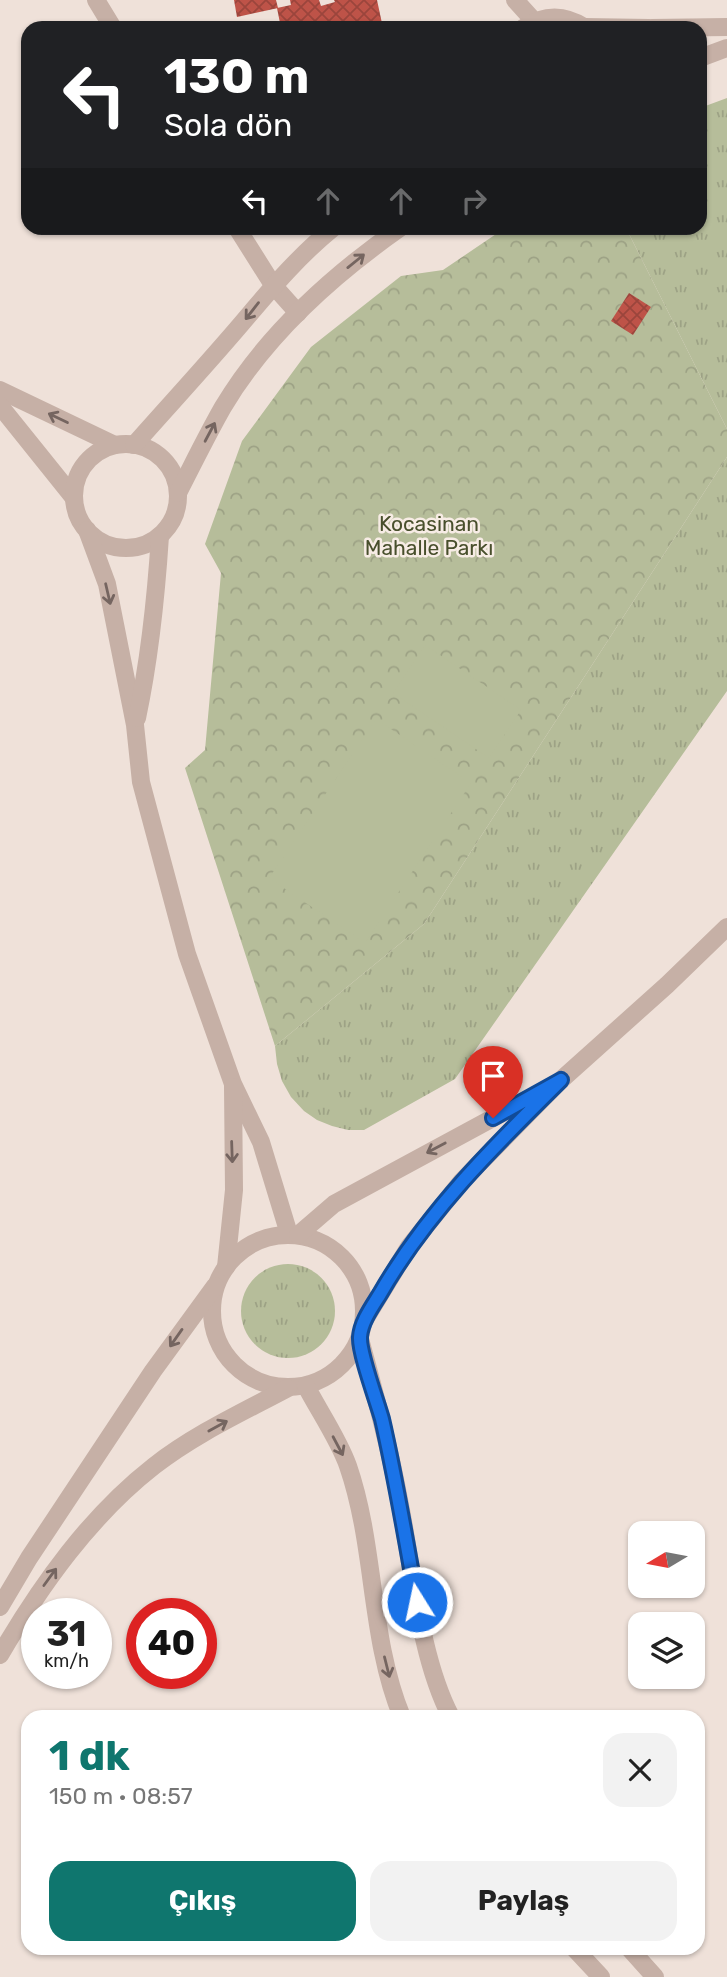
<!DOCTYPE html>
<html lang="tr">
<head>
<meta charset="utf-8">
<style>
  :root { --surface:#fff; --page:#f2f2f2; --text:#222; --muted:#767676; --accent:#0f766e }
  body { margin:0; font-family:Rubik,sans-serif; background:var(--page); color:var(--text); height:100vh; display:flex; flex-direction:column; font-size:26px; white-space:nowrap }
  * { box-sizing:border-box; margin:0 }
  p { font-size:23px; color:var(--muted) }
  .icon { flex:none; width:38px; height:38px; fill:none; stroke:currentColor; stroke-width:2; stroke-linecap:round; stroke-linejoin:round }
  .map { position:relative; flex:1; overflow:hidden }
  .side { position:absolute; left:21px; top:1710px; width:684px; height:245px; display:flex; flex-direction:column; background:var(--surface); border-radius:21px; box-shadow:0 2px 5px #0004 }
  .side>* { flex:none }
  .guide { position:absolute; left:21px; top:21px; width:686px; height:214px; border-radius:21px; box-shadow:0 2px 5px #0004; background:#202124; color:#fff; overflow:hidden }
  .needle { width:46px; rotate:260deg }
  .fabs { position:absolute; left:628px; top:1521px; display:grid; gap:14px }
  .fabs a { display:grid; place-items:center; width:77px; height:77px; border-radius:14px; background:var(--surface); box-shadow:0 2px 5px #0004; font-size:35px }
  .speed { position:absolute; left:21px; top:1598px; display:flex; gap:14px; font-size:35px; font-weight:700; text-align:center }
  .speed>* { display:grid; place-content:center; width:91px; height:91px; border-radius:50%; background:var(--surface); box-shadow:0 2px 5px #0004; line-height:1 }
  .speed small { font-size:18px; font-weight:400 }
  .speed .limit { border:10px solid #d22; background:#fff; color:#111 }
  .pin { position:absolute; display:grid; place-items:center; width:60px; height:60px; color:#fff; margin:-72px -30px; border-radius:50% 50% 50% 0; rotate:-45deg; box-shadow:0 0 7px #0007 }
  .pin .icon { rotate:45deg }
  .me { position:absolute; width:77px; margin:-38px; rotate:350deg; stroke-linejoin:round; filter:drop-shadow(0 0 5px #0008) }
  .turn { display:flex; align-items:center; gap:24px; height:147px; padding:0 28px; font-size:32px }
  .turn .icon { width:91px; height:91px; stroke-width:2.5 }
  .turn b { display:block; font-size:49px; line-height:60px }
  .lanes { display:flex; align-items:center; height:66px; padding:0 28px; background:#0003; justify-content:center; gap:35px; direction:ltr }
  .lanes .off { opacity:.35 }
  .round { display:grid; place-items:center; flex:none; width:74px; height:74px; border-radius:21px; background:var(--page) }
  .summary { display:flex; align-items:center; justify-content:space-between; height:119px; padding:0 28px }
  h1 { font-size:42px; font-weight:700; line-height:52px; color:var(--accent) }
  .primary-button { display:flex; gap:14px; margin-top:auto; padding:14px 28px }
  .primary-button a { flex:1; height:80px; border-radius:21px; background:var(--accent); color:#fff; font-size:28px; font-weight:700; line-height:80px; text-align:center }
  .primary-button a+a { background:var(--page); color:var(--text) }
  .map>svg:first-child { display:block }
</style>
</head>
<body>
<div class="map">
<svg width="727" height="1977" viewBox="0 0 727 1977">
  <defs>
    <pattern id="grass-tufts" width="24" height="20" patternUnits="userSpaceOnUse" patternTransform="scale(1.75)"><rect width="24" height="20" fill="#b6bd9a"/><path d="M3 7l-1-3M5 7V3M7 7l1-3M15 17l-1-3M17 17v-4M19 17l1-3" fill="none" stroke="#9da285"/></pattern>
    <pattern id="park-crowns" width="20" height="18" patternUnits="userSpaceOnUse" patternTransform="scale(1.75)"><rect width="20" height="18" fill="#b6bd9a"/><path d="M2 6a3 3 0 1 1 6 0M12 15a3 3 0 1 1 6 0" fill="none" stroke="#9da285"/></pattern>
    <pattern id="building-cross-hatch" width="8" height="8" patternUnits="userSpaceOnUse" patternTransform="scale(1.75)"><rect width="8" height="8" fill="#be5348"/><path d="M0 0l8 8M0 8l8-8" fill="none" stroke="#9b453c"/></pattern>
  </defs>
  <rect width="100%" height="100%" fill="#efe1d9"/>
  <g fill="url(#grass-tufts)">
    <polygon points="727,98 727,429 626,228 700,228 700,108"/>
    <polygon points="727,457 727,691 455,1079 364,1130 348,1130 332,1126 317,1120 304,1111 291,1097 282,1081 277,1064 275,1046 424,924"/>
    <circle cx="288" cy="1311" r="47"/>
  </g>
  <polygon fill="url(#park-crowns)" points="505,228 626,228 727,429 727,457 424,924 275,1046 185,768 205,750 221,573 205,544 242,441 311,347 401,276 443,270"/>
  <g fill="#b6bd9a">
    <polygon points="425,645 521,710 489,758 393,693"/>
    <polygon points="376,719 471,783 365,943 269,878"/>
  </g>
  <g fill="url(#building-cross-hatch)">
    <polygon points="234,0 276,0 278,8 237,17"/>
    <polygon points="290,0 319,0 321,6 335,2 334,0 377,0 383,28 281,28 277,8 291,5"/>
    <polygon points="629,293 651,307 633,335 611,321"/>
  </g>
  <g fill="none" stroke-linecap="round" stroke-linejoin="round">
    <g stroke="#c6b0a6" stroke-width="18">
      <polyline points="96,0 113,28"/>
      <polyline points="515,0 534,21"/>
      <polyline points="585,27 649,28"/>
      <path d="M523,28C545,14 564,14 586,28"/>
      <polyline points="652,28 727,27"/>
      <polyline points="700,58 727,48"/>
      <polyline points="237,228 273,285 298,313"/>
      <polyline points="0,390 115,445"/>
      <polyline points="0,406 74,498"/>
      <circle cx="126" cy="496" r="52"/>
      <path d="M134,445C172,402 211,360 248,316C275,284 301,254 333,228"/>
      <path d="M178,493C193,464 207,435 223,407C266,335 333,275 400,228"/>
      <polyline points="87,530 107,584 135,725 141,782 187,954 233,1084 261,1142 289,1234"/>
      <path d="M137,718C150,657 156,598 160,536"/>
      <circle cx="288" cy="1311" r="76"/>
      <polyline points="298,1235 334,1204 543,1091"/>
      <polyline points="226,1267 234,1190 233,1087"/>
      <polyline points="364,1321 409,1247 462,1181 561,1080 667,985 727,927"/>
      <path d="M360,1339C375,1394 390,1449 400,1505C413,1571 420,1658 451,1717"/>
      <path d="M306,1386C319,1411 339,1440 348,1466C376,1547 369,1637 402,1717"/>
      <polyline points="0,1607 29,1558 153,1371 215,1286"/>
      <path d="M0,1655C41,1585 90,1516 154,1466C195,1434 243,1412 288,1388"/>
      <polyline points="574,1948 601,1977"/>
      <polyline points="629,1948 655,1977"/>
    </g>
  </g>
  <defs><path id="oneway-shaft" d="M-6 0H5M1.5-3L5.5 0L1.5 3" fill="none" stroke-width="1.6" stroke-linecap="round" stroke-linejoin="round" transform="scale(1.75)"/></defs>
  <g stroke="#756560">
    <use href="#oneway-shaft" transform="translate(356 261) rotate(-39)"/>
    <use href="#oneway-shaft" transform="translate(252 311) rotate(128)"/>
    <use href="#oneway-shaft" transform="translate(58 418) rotate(-154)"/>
    <use href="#oneway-shaft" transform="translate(210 432) rotate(-62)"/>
    <use href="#oneway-shaft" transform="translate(108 594) rotate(77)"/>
    <use href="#oneway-shaft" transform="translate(436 1148) rotate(152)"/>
    <use href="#oneway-shaft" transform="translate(232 1152) rotate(88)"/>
    <use href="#oneway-shaft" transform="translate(176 1338) rotate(125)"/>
    <use href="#oneway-shaft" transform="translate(218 1426) rotate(-29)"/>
    <use href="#oneway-shaft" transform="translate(338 1446) rotate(62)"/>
    <use href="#oneway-shaft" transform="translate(50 1577) rotate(-54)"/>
    <use href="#oneway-shaft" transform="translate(387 1667) rotate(76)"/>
  </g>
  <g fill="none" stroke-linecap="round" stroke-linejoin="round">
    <g stroke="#114b97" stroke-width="18">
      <path id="route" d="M417,1602C406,1541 396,1480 382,1419C377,1401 359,1353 360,1337C361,1322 372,1307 380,1294C427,1212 494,1146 561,1080L493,1118"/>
    </g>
    <use href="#route" stroke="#1a73e8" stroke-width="12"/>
  </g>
  <g text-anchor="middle" stroke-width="5" stroke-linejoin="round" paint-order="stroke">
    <g font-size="21" fill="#484f2c" stroke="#f7ece5">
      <text x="429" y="531">Kocasinan<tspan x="429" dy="24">Mahalle Parkı</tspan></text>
    </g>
  </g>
</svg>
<div class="fabs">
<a><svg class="needle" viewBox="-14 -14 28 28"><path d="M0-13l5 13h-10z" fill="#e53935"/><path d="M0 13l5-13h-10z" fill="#767676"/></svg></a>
<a><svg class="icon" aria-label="layers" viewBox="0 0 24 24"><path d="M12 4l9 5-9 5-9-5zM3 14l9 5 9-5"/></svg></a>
</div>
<div class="speed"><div>31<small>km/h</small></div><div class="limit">40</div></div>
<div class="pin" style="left:493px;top:1118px;background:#d93025"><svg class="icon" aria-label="arrive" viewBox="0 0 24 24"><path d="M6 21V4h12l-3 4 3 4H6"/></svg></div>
<svg class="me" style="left:417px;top:1602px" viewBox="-20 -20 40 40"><circle r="17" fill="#1a73e8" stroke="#fff" stroke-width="3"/><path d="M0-11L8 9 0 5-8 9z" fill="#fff"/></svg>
<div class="guide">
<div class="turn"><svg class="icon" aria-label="left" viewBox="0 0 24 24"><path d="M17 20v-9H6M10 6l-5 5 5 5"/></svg><div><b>130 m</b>Sola dön</div></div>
<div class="lanes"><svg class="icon" aria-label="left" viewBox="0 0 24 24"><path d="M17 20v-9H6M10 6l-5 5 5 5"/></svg><svg class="icon off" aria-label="ahead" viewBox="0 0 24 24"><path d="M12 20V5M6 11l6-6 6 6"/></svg><svg class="icon off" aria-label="ahead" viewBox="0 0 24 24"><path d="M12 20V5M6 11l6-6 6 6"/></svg><svg class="icon off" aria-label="right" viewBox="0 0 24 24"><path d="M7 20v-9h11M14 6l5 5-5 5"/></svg></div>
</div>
<section class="side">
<div class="summary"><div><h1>1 dk</h1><p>150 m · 08:57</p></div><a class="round"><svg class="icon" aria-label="close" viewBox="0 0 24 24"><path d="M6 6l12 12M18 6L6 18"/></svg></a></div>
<div class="primary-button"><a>Çıkış</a><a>Paylaş</a></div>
</section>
</div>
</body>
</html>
